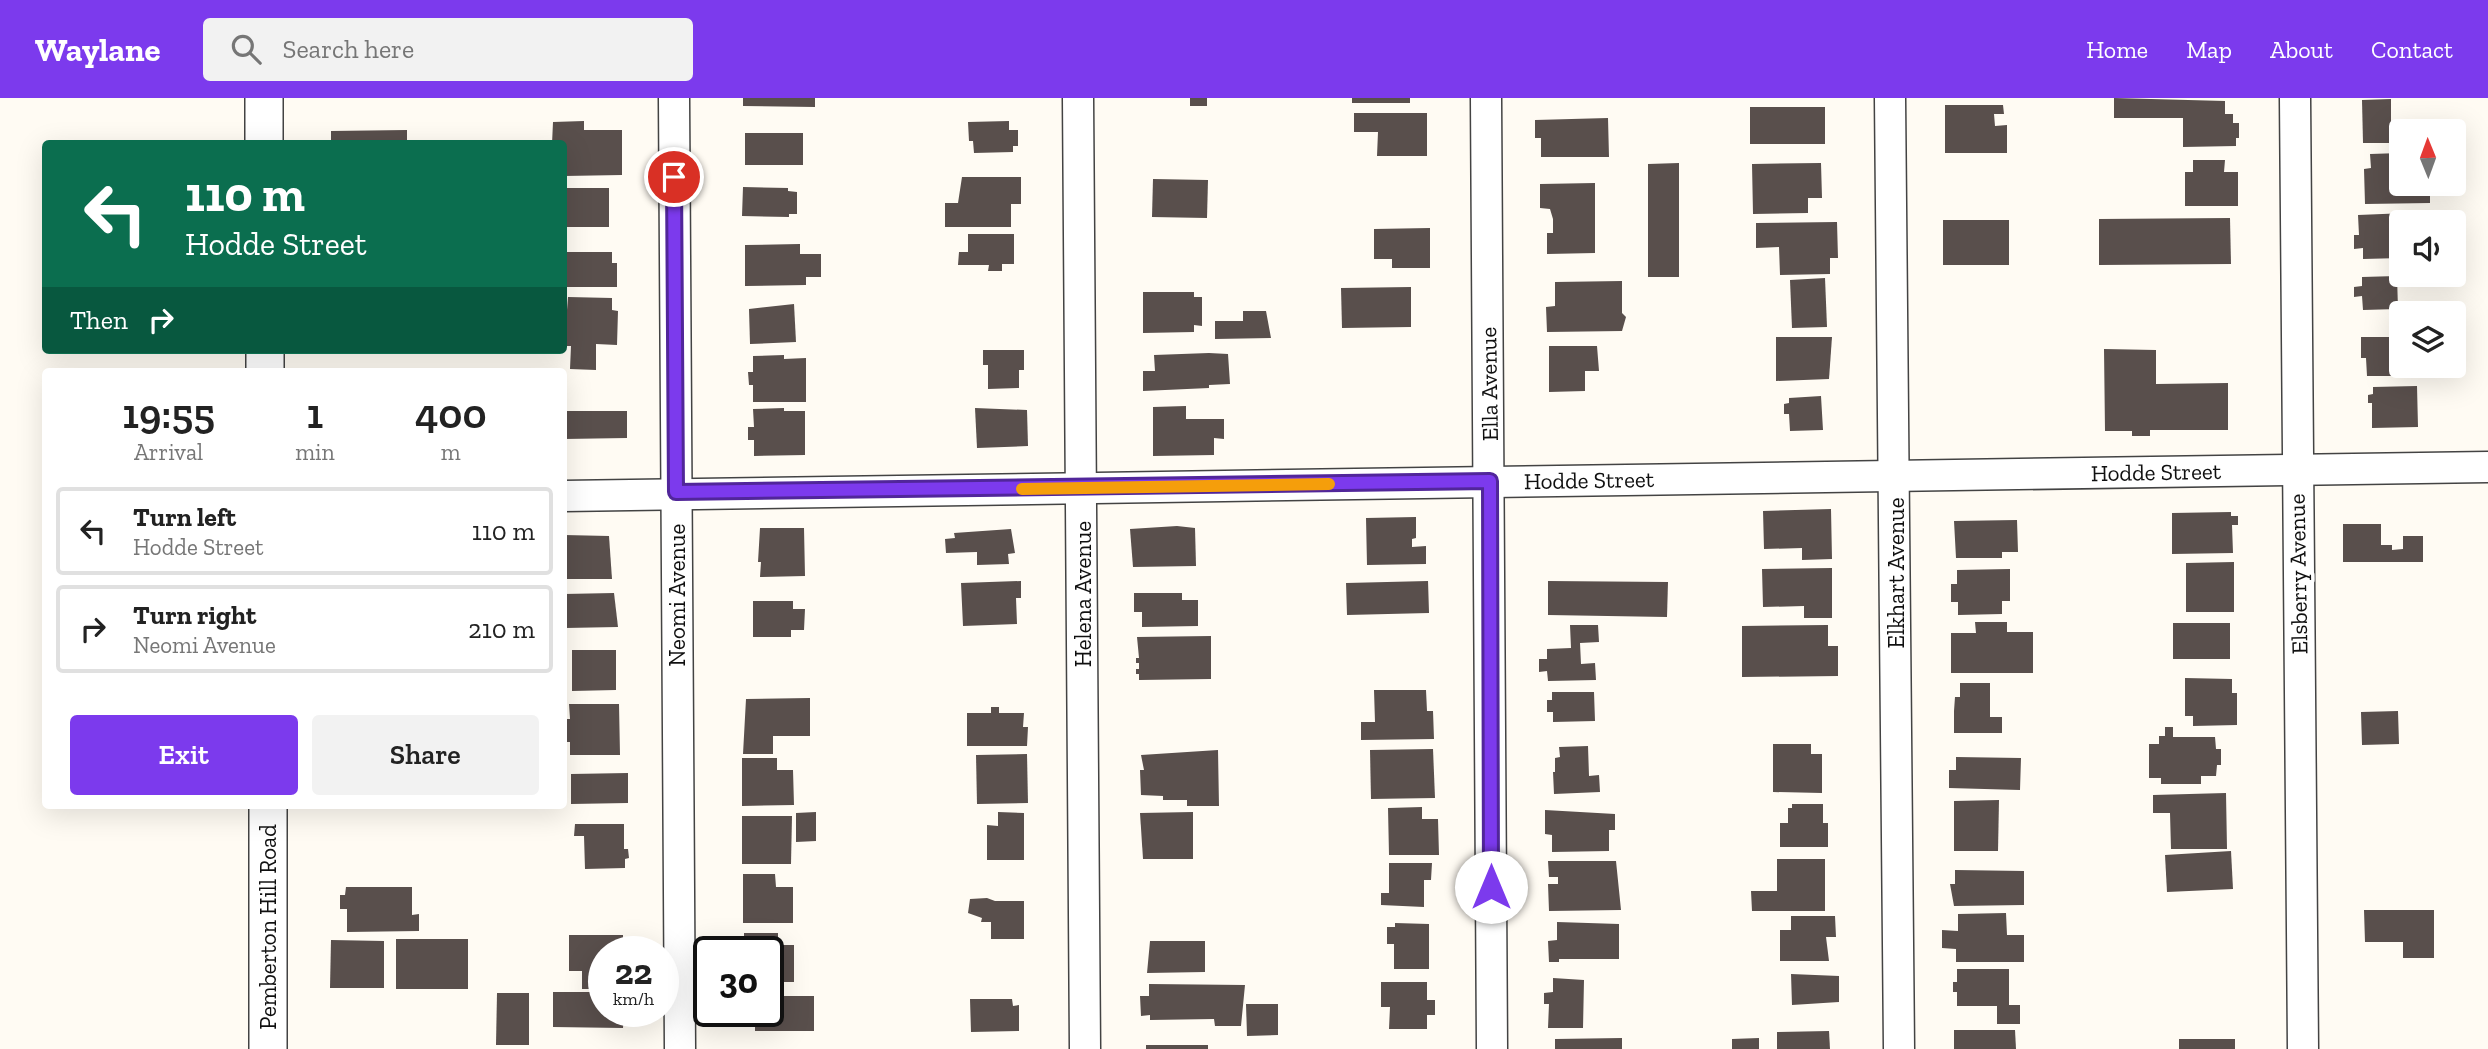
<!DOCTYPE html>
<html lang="en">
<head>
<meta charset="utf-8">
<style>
  :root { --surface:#fff; --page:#f2f2f2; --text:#222; --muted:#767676; --line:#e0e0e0; --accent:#7c3aed }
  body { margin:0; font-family:"Zilla Slab",serif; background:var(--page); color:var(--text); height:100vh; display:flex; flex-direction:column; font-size:26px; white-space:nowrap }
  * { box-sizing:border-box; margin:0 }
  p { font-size:23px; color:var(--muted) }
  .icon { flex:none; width:38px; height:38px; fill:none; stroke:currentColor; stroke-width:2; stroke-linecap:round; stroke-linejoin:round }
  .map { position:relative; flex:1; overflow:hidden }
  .sheet { position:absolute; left:42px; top:270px; width:525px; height:441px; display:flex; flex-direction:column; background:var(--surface); border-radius:7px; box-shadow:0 7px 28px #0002 }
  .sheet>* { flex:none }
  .banner { position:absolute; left:42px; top:42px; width:525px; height:214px; border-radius:7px; box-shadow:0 7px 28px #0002; background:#0b6e4f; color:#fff; overflow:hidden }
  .needle { width:46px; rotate:359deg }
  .controls { position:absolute; left:2389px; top:21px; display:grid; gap:14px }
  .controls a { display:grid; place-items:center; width:77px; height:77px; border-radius:7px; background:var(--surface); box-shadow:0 7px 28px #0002; font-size:35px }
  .speed { position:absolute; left:588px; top:838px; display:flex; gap:14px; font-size:35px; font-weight:700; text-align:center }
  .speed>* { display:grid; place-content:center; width:91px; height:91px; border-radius:50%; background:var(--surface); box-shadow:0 7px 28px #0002; line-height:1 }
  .speed small { font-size:18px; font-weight:400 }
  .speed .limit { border:4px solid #111; border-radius:10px; background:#fff; color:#111 }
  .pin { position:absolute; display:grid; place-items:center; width:60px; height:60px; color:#fff; margin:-30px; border:4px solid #fff; border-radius:50%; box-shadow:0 2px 7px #0007 }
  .me { position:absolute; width:77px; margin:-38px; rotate:0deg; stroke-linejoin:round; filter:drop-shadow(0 0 5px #0008) }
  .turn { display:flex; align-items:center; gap:24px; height:147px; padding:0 28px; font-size:32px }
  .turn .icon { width:91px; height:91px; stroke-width:2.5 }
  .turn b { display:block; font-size:49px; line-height:60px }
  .then { display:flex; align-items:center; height:66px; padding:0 28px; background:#0003; gap:14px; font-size:26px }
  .eta { display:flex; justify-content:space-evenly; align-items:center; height:119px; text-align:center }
  .eta b { font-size:42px; font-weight:600; line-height:49px }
  .primary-button { display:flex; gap:14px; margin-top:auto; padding:14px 28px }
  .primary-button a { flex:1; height:80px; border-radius:7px; background:var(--accent); color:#fff; font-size:28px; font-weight:600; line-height:80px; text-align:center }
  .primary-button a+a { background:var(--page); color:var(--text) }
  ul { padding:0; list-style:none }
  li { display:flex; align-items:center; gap:21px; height:88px; margin:0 14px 10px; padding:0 14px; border:4px solid var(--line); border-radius:7px }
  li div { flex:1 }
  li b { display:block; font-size:26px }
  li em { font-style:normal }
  header { display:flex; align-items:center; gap:42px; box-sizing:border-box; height:98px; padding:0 35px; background:var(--accent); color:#fff }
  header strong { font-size:33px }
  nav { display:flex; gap:38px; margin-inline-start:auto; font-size:24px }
  .search { width:490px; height:63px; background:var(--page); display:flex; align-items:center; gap:18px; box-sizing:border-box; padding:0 24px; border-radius:7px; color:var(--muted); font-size:26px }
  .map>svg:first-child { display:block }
</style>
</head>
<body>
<header>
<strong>Waylane</strong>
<div class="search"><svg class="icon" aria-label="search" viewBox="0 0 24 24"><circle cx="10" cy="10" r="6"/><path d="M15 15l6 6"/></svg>Search here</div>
<nav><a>Home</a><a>Map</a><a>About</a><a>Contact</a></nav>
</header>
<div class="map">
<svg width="2488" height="951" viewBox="0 0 2488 951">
  <rect width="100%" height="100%" fill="#fffbf3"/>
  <g fill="#594f4c">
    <polygon points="743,0 815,0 815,9 743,8"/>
    <rect x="1190" y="0" width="17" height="8"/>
    <rect x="1352" y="0" width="58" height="5"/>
    <polygon points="2114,0 2225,3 2225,16 2233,16 2233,25 2239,25 2239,40 2236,40 2236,48 2183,49 2183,20 2114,20"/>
    <polygon points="2391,1 2391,45 2363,45 2362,2"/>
    <polygon points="1945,7 2003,7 2004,16 1994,16 1995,28 2007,27 2007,55 1945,55"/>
    <rect x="1750" y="9" width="75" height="37"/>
    <polygon points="1354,15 1427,15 1427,58 1377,58 1378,34 1354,34"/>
    <polygon points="1608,20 1609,59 1541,59 1541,40 1535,40 1535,22"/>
    <polygon points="584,23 584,32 622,32 622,77 564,78 564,46 552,46 553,24"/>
    <polygon points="1009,23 1009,32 1018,32 1018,48 1013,48 1013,54 974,55 973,43 969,43 968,24"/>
    <polygon points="407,32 407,46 331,46 331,33"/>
    <rect x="745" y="35" width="58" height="32"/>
    <polygon points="2401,55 2401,86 2430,86 2430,105 2365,106 2364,71 2371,70 2370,56"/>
    <polygon points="2193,62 2225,62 2224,74 2238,74 2238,108 2185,108 2185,74 2193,74"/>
    <polygon points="1679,65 1679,179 1648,179 1648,66"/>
    <polygon points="1821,65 1822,100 1808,100 1808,115 1753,116 1752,66"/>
    <polygon points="962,79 1021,79 1021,106 1011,106 1011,129 945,129 945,105 958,105"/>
    <polygon points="1153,81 1208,82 1207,120 1152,119"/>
    <polygon points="1595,85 1595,155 1547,156 1547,135 1553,135 1553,121 1550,111 1540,110 1540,86"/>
    <polygon points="743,89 788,90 788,93 797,94 797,116 789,116 789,119 742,118"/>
    <rect x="564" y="90" width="45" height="39"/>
    <polygon points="2407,115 2408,124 2401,124 2401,160 2363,161 2363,150 2354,151 2354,137 2359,137 2358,117"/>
    <polygon points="2230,120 2231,166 2099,167 2099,121"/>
    <rect x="1943" y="122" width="66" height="45"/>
    <polygon points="1837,124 1838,160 1830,160 1830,176 1780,177 1779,149 1756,150 1756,125"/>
    <polygon points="1430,130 1430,170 1392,170 1392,161 1374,161 1374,131"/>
    <polygon points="968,136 1014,136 1014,166 1002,166 1002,173 988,173 989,167 958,167 959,154 968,154"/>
    <polygon points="800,146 800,156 821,156 821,179 806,179 806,187 745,188 745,147"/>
    <polygon points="564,154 612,154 612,165 617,165 617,189 564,189"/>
    <polygon points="2397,178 2398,211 2363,212 2362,198 2354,199 2354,189 2362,188 2362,179"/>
    <polygon points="1825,180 1827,229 1792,230 1790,182"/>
    <polygon points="1622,183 1622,215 1626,219 1622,233 1547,234 1546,209 1555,208 1555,184"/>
    <polygon points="1411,189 1411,229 1342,230 1341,190"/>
    <polygon points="1143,194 1194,194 1194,199 1202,199 1202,228 1194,227 1194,234 1143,235"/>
    <polygon points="568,199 612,200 612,212 618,213 617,247 596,246 596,272 570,271 571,248 564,248 564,212 567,212"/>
    <polygon points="794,206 796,244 750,246 749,211"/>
    <polygon points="1243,213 1266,213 1271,240 1215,241 1215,223 1243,223"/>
    <polygon points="1776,239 1832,239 1829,281 1776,283"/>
    <polygon points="2361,239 2401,239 2401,268 2405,268 2405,278 2367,278 2366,260 2361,260"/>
    <polygon points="1549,248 1597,248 1599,273 1585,273 1585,293 1549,294"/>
    <polygon points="2104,251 2156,252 2156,286 2228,285 2228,332 2150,332 2150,338 2132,338 2132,333 2105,333"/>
    <polygon points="983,252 1024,252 1024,272 1019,272 1019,290 988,291 988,267 983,267"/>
    <polygon points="1209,255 1228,256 1230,286 1209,287 1209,290 1143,293 1143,273 1155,273 1154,257"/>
    <polygon points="784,257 784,261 806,260 806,304 753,304 753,287 749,287 748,274 753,274 753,258"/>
    <polygon points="2417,288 2418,329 2372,330 2372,305 2368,305 2368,297 2373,296 2373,289"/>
    <polygon points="1821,298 1823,332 1790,333 1789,316 1784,316 1784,306 1789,305 1789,300"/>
    <polygon points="1186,308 1186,321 1224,321 1224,341 1214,340 1214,357 1153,358 1153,309"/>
    <polygon points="784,310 784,313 805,313 805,357 754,358 754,342 748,342 748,329 754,329 753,311"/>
    <polygon points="975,310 1027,312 1028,348 977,350"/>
    <polygon points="564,313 627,313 627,340 564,341"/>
    <polygon points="1831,411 1832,461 1802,462 1802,450 1764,451 1763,413"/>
    <polygon points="2231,414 2231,418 2238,418 2238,427 2232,427 2233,455 2172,456 2172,415"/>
    <polygon points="1416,419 1416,440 1412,441 1412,449 1426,448 1426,466 1367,467 1366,420"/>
    <polygon points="2017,422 2018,454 2002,454 2002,460 1956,460 1954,423"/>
    <polygon points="2343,426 2381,426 2381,447 2392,447 2392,452 2403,451 2403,438 2423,438 2423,464 2343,464"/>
    <polygon points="1177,428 1195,430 1196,468 1133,469 1130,431"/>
    <polygon points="760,430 804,430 805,478 760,479 761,464 758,464"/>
    <polygon points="1011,431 1015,455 1008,456 1009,466 977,467 977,454 946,455 945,441 955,440 954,435"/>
    <polygon points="564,437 609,438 612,481 564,481"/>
    <polygon points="2234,464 2234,514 2186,514 2186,465"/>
    <polygon points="1832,470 1832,520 1804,520 1804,508 1763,509 1762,471"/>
    <polygon points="2010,471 2010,503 2002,503 2002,516 1958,517 1958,504 1951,504 1951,486 1957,486 1957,472"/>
    <polygon points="1021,483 1021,500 1016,500 1017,526 963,528 961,485"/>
    <polygon points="1428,483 1429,515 1347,517 1346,485"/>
    <polygon points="1548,483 1668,484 1667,519 1548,517"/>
    <polygon points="614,495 618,529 565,530 564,496"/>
    <polygon points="1134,495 1182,495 1182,502 1198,502 1198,528 1142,529 1142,514 1134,514"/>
    <polygon points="753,503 793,503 793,511 805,511 804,532 791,532 791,539 753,539"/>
    <polygon points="1975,524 2007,524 2007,534 2033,534 2033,575 1951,575 1951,535 1976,535"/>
    <rect x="2173" y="525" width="57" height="36"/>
    <polygon points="1570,527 1598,527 1599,544 1580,545 1581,566 1595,565 1596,582 1548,583 1547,573 1539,574 1539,561 1547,561 1547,551 1571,550"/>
    <polygon points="1828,527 1828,548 1838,548 1838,578 1742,579 1742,528"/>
    <polygon points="1211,538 1211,581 1139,582 1139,576 1136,576 1136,571 1139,571 1139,565 1136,565 1136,560 1139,560 1137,539"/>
    <polygon points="572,552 616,552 616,592 572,593"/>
    <polygon points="2185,580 2232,581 2232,595 2237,595 2237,627 2193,628 2193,618 2185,618"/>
    <polygon points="1960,585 1990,585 1990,619 2002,619 2002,635 1954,635 1954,613 1955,599 1960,599"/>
    <polygon points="1374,592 1426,592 1427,613 1433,613 1434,641 1361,642 1361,624 1375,624"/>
    <polygon points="1552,594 1594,594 1595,623 1553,624 1553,614 1547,614 1547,602 1552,602"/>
    <polygon points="810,600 810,638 773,638 773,656 743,656 746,601"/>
    <polygon points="569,606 619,606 620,657 570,657 570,644 564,644 564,621 570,621"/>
    <polygon points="991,609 999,609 999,615 1024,615 1023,629 1028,629 1027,648 967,648 967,615 991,615"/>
    <polygon points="2398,613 2399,646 2362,647 2361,614"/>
    <polygon points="2165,629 2173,629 2173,639 2215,639 2216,651 2221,651 2221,667 2217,667 2216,678 2201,678 2201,686 2161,686 2161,680 2149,680 2149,646 2159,646 2159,638 2165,638"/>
    <polygon points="1773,646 1811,646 1811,656 1822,656 1822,695 1773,694"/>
    <polygon points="1588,648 1589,678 1599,677 1600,694 1554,696 1553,674 1555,674 1555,660 1560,659 1559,649"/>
    <polygon points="1433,651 1435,700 1371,701 1370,652"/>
    <polygon points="1218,652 1219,708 1187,708 1187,702 1163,702 1163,698 1141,697 1140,672 1144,672 1141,657"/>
    <polygon points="1027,656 1028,705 977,706 976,657"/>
    <polygon points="1956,659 2021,660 2020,692 1949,690 1949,672 1956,672"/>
    <polygon points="742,660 777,660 777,672 793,672 794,707 742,708"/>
    <polygon points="628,675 628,705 571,706 571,676"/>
    <polygon points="2226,695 2227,751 2171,751 2170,715 2153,715 2153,697"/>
    <polygon points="1999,702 1998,753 1954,753 1954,703"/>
    <polygon points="1792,706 1823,706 1823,725 1828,725 1828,749 1780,749 1780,725 1788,725 1788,710 1792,710"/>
    <polygon points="1422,709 1422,721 1438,721 1439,757 1389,757 1388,710"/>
    <polygon points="1545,712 1615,716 1615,732 1609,732 1609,753 1552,754 1552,737 1545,736"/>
    <polygon points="816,714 816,743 796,744 796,715"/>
    <polygon points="998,714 1024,715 1024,762 987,762 987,727 998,728"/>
    <polygon points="1193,714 1193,761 1143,761 1140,715"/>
    <polygon points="742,718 792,718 791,766 742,766"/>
    <polygon points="575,726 624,726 624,751 628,751 629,760 625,761 625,770 585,771 584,738 574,738"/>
    <polygon points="2231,753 2233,791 2167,794 2165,757"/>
    <polygon points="1777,761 1825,761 1825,813 1752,813 1751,793 1777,793"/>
    <polygon points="1548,763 1616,763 1621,812 1549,813 1548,786 1558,786 1558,779 1549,779"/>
    <polygon points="1389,765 1432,765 1431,782 1424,782 1424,809 1381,807 1381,795 1389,795"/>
    <polygon points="1955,772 2024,773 2024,807 1954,808 1950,786 1955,786"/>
    <polygon points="743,776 775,776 776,789 793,789 793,825 743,825"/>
    <polygon points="346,789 412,789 412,817 419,816 419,833 347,834 347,811 340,811 340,797 345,797"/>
    <polygon points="987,800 995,803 1024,803 1024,841 991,841 991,824 981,824 982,820 968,815 970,801"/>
    <polygon points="2364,812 2434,812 2434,860 2403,860 2403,844 2365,844"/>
    <polygon points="2006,815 2007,837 2024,837 2024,864 1956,864 1956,851 1942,850 1942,832 1958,833 1958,816"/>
    <polygon points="1791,818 1835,818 1836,839 1826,839 1829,863 1780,863 1780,832 1791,832"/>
    <polygon points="1557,824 1619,826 1619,861 1559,861 1559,864 1549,864 1548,843 1557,842"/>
    <polygon points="1395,825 1429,826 1429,871 1394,871 1394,846 1387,846 1387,829 1395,829"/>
    <polygon points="744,835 778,835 778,847 794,847 794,884 768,884 768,854 744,854"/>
    <polygon points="569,837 623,837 623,854 604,854 604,891 582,891 582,873 569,873"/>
    <rect x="396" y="841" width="72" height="50"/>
    <polygon points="331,842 384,843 384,890 330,890"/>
    <polygon points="1150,843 1205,843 1205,874 1147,875"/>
    <polygon points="1957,871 2009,871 2009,907 2020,907 2020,926 1997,926 1997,908 1957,908 1957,894 1953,894 1953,884 1957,884"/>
    <polygon points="1791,876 1839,878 1839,904 1792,907"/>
    <polygon points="1553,880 1584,882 1583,930 1548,930 1549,906 1544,906 1544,895 1553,894"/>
    <polygon points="1381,884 1427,884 1427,902 1435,902 1435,917 1427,917 1427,931 1389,931 1390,909 1381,909"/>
    <polygon points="1149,886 1245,887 1241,928 1215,928 1214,921 1150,922 1150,917 1141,918 1140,898 1149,898"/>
    <polygon points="553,894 604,894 604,914 624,914 623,930 553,929"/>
    <polygon points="497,895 529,895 529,947 496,947"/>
    <polygon points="768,898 814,898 814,933 755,933 755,914 768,914"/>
    <polygon points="970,901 1012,901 1013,908 1019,907 1019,933 971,934"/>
    <polygon points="1246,906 1278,906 1278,937 1247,938"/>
    <polygon points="1954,932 2015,932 2016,951 1954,951"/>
    <polygon points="1829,933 1830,951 1777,951 1777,934"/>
    <polygon points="1622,940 1622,951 1555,951 1555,941"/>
    <polygon points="1759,940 1759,951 1732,951 1732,941"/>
    <rect x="2179" y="941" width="56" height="10"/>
    <rect x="1146" y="947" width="62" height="4"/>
  </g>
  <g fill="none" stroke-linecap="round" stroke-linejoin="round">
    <g stroke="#434343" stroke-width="33">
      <g id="minor">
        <polyline points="674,0 680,951"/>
        <polyline points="1078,0 1085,951"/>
        <polyline points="1486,0 1492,951"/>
        <polyline points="1890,0 1899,951"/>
        <polyline points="2295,0 2303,951"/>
        <polyline points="564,398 2488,369"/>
      </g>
    </g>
    <g stroke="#434343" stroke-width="40">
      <g id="tertiary">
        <polyline points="264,0 264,46"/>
        <polyline points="265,252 265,273"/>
        <polyline points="268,707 268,951"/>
      </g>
    </g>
    <use href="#minor" stroke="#fff" stroke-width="30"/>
    <use href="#tertiary" stroke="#fff" stroke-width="37"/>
  </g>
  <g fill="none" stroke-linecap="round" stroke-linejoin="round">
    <g stroke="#51269a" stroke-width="18">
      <polyline id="route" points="674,79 676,394 1490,383 1491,789"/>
    </g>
    <use href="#route" stroke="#7c3aed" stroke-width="12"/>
    <polyline stroke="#f59e0b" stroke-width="12" points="1022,391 1329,386"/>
  </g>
  <g text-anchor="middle" stroke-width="7" stroke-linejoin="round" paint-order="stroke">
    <g font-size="23" fill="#101010" stroke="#fff">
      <text transform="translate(1489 286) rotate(-91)" y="8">Ella Avenue</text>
      <text transform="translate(2156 374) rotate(-1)" y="8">Hodde Street</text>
      <text transform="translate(1589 382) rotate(-1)" y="8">Hodde Street</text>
      <text transform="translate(1896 475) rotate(-90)" y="8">Elkhart Avenue</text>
      <text transform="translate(2298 476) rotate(-91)" y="8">Elsberry Avenue</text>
      <text transform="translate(1083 496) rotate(-90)" y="8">Helena Avenue</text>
      <text transform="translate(677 497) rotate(-90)" y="8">Neomi Avenue</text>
      <text transform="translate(268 829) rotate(-90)" y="8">Pemberton Hill Road</text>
    </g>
  </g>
</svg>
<div class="controls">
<a><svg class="needle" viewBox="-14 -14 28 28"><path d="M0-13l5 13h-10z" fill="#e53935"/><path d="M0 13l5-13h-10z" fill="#767676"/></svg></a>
<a><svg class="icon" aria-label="sound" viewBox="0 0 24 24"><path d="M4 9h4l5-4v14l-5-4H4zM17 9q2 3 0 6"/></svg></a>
<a><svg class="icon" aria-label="layers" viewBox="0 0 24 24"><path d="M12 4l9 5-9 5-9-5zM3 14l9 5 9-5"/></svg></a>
</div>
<div class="speed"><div>22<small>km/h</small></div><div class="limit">30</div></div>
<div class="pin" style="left:674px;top:79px;background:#d93025"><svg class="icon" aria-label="arrive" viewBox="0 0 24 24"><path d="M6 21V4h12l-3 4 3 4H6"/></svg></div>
<svg class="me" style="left:1491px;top:789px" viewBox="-20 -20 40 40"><circle r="19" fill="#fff"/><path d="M0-13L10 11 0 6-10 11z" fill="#7c3aed"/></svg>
<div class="banner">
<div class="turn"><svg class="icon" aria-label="left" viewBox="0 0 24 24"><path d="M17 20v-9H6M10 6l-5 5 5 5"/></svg><div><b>110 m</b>Hodde Street</div></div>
<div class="then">Then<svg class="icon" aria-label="right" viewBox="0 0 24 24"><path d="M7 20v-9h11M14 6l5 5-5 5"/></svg></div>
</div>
<section class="sheet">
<div class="eta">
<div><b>19:55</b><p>Arrival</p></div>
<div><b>1</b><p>min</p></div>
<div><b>400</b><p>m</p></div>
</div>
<ul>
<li><svg class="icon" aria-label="left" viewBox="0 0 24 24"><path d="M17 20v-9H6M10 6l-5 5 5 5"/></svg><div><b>Turn left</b><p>Hodde Street</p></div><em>110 m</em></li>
<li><svg class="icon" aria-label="right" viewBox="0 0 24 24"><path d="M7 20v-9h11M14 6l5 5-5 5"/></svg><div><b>Turn right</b><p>Neomi Avenue</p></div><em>210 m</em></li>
</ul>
<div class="primary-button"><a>Exit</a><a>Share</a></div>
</section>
</div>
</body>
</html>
